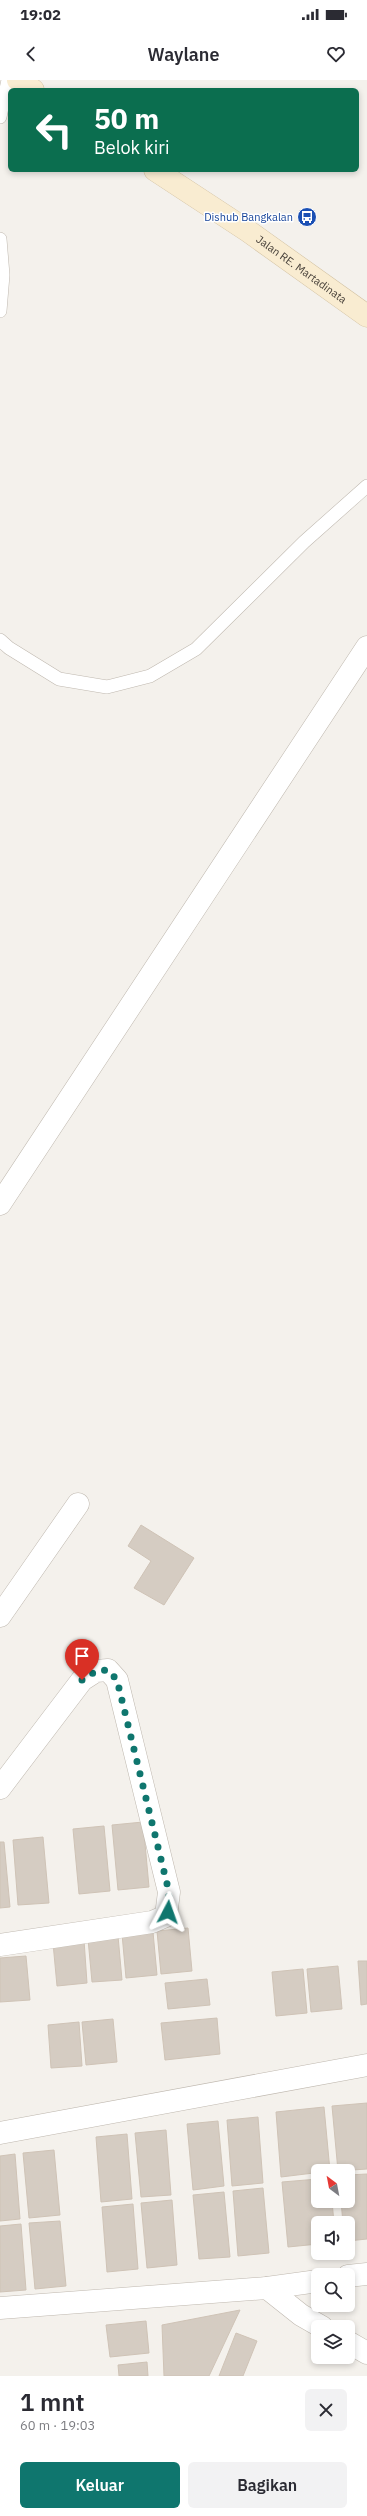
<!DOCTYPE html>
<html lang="id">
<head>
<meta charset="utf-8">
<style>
  :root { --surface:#fff; --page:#f2f2f3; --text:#2b2b33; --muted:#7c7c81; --accent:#0f766e }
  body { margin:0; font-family:"IBM Plex Sans",sans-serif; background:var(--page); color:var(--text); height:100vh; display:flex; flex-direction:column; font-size:15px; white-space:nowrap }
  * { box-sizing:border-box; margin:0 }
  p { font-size:13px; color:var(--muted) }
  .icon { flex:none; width:22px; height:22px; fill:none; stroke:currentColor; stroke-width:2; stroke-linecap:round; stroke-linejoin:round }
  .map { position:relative; height:2296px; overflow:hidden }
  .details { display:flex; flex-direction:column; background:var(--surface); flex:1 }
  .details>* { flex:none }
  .banner { position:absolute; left:8px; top:8px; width:351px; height:84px; border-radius:6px; box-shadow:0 2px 6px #0003; background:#0b6e4f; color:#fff; overflow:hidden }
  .needle { width:26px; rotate:328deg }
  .tools { position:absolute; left:311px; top:2084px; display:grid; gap:8px }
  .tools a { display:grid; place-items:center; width:44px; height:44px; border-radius:6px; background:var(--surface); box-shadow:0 2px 6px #0003; font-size:20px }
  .pin { position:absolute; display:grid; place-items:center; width:34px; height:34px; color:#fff; margin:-41px -17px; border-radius:50% 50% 50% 0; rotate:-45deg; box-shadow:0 0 4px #0007 }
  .pin .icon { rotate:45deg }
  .me { position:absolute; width:44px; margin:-22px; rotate:4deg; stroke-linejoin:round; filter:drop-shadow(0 0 3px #0008) }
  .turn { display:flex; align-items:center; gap:14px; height:84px; padding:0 20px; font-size:18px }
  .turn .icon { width:52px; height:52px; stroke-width:2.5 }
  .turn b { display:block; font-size:28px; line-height:34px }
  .round { display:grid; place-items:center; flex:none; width:42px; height:42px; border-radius:6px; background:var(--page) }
  .head { display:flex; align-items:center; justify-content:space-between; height:68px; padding:0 20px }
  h1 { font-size:24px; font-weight:600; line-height:30px }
  .action { display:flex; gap:8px; margin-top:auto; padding:8px 20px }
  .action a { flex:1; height:46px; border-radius:6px; background:var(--accent); color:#fff; font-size:16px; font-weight:600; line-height:46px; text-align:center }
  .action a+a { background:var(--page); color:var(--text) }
  .status { display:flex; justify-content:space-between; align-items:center; height:28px; padding:0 20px; background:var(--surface); direction:ltr }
  .status svg { height:11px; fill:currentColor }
  header { display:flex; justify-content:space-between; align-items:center; height:52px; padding:0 20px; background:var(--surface); font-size:18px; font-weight:600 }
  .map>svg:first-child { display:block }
</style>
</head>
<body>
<div class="status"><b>19:02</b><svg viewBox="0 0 49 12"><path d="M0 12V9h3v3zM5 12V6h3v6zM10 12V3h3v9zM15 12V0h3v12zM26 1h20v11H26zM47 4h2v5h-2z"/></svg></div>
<header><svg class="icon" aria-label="back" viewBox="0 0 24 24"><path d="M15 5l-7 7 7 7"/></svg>Waylane<svg class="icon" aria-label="heart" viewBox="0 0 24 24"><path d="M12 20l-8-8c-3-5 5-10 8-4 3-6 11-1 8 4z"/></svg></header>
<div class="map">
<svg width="367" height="2296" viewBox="0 0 367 2296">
  <rect width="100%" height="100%" fill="#f4f1ec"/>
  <g fill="#d5ccc2" stroke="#cfc3b6">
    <polygon points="141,1445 194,1478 164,1525 134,1508 151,1481 128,1466"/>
    <polygon points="143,1742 149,1807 118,1810 112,1745"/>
    <polygon points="104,1746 110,1811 79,1814 73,1749"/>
    <polygon points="43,1757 49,1823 18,1825 13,1760"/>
    <polygon points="0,1762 4,1762 10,1827 0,1828"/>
    <polygon points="188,1848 192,1891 161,1894 157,1851"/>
    <polygon points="153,1852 157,1895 126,1898 122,1854"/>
    <polygon points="118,1856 122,1900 92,1902 88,1859"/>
    <polygon points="84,1860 87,1903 57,1906 53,1863"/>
    <polygon points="26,1876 30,1920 0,1922 0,1878"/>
    <polygon points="358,1881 367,1881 367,1924 361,1925"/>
    <polygon points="338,1886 342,1929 311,1932 307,1889"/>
    <polygon points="303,1889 307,1933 276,1936 272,1892"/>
    <polygon points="207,1899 210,1925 168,1929 165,1903"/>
    <polygon points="217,1938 220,1974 165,1980 161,1943"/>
    <polygon points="113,1939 117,1982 86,1985 82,1942"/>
    <polygon points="79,1942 82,1986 51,1988 48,1945"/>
    <polygon points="367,2023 367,2089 338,2091 332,2026"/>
    <polygon points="324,2027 330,2091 281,2097 276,2032"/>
    <polygon points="258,2037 263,2103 232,2106 227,2040"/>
    <polygon points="218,2041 224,2106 193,2110 187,2044"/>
    <polygon points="166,2050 171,2115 141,2117 135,2053"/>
    <polygon points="127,2054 132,2119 101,2122 96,2057"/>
    <polygon points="54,2070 60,2135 29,2138 23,2073"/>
    <polygon points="15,2074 20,2139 0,2141 0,2076"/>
    <polygon points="367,2094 367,2159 348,2161 348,2143 343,2143 341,2121 348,2121 348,2095"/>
    <polygon points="318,2099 318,2121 332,2121 334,2143 318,2143 318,2164 288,2167 282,2102"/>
    <polygon points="263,2108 269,2173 238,2176 233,2111"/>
    <polygon points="224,2112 230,2177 199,2179 193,2115"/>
    <polygon points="172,2120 177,2185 147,2188 141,2123"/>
    <polygon points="133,2124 138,2189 107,2192 102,2127"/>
    <polygon points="60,2141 66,2206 35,2209 29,2143"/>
    <polygon points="21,2144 26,2210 0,2212 0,2146"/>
    <polygon points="240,2230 209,2296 164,2296 162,2245"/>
    <polygon points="146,2241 149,2273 110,2277 106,2245"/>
    <polygon points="236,2253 257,2261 243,2296 219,2296"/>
    <polygon points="147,2282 148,2296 119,2296 118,2285"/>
  </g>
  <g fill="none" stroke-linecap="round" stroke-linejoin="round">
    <g stroke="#bfb8af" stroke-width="14">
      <g id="lane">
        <polyline points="0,37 8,0"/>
        <polyline points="0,159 3,195 0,231"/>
        <polyline points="0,560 9,568 59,599 107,607 150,596 196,569 304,462 367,406"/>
      </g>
    </g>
    <g stroke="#bfb8af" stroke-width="23">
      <g id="street">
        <polyline points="0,1124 367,567"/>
        <polyline points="0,1536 78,1424"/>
        <polyline points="0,1708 82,1600 96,1591 108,1590 117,1600 169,1812 166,1836 152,1842 0,1865"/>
        <polyline points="0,2053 367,1985"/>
        <polyline points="348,2196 367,2194"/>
        <polyline points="267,2208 301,2235 322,2247"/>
        <polyline points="0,2228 267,2208 318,2201"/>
        <polyline points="348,2262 367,2273"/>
      </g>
    </g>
    <g stroke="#d2c1a2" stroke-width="23">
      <g id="secondary">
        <polyline points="18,0 33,10"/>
        <path id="s1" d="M155,90L248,151L367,236"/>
      </g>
    </g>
    <use href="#lane" stroke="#fff" stroke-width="13"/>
    <use href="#street" stroke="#fff" stroke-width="22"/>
    <use href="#secondary" stroke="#f9ecd1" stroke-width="22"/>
  </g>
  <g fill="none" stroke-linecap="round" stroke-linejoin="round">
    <polyline stroke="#0f766e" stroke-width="7" stroke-dasharray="0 12.6" points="82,1600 96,1591 108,1590 117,1600 169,1812 168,1832"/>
  </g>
  <defs>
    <g id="bus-disc" transform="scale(1)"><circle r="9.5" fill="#1a4fb4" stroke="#fff"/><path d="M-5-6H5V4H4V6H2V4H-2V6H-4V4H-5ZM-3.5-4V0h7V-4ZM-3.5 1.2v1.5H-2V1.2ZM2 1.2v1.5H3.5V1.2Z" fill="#fff"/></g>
  </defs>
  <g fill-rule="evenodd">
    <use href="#bus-disc" x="307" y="137"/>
  </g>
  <g text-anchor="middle" stroke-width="3" stroke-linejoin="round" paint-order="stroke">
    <g font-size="11" fill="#164399" stroke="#fff" text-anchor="end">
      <text x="293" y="141">Dishub Bangkalan</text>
    </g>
    <g font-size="11" fill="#48413a" stroke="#fff">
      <text dy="4" stroke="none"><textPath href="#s1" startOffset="177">Jalan RE. Martadinata</textPath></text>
    </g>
  </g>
</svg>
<div class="tools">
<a><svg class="needle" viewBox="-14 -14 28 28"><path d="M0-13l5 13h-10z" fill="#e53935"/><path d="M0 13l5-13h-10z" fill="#7c7c81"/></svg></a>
<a><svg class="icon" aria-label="sound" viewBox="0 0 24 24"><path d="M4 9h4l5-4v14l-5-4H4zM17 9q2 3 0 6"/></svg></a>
<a><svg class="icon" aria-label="search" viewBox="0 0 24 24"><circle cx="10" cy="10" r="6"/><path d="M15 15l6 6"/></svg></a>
<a><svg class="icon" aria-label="layers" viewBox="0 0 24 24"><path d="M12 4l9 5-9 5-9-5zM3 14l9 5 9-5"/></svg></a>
</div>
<div class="pin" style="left:82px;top:1600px;background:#d93025"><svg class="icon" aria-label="arrive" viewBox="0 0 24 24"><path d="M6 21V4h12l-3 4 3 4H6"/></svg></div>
<svg class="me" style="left:168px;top:1832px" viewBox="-20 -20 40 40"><path d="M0-17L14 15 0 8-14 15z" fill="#0f766e" stroke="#fff" stroke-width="4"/></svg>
<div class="banner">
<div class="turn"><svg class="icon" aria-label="left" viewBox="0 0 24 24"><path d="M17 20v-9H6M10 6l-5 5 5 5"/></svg><div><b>50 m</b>Belok kiri</div></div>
</div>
</div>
<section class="details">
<div class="head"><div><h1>1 mnt</h1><p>60 m · 19:03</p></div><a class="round"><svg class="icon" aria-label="close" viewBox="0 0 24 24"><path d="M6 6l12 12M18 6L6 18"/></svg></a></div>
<div class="action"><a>Keluar</a><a>Bagikan</a></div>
</section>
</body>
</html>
